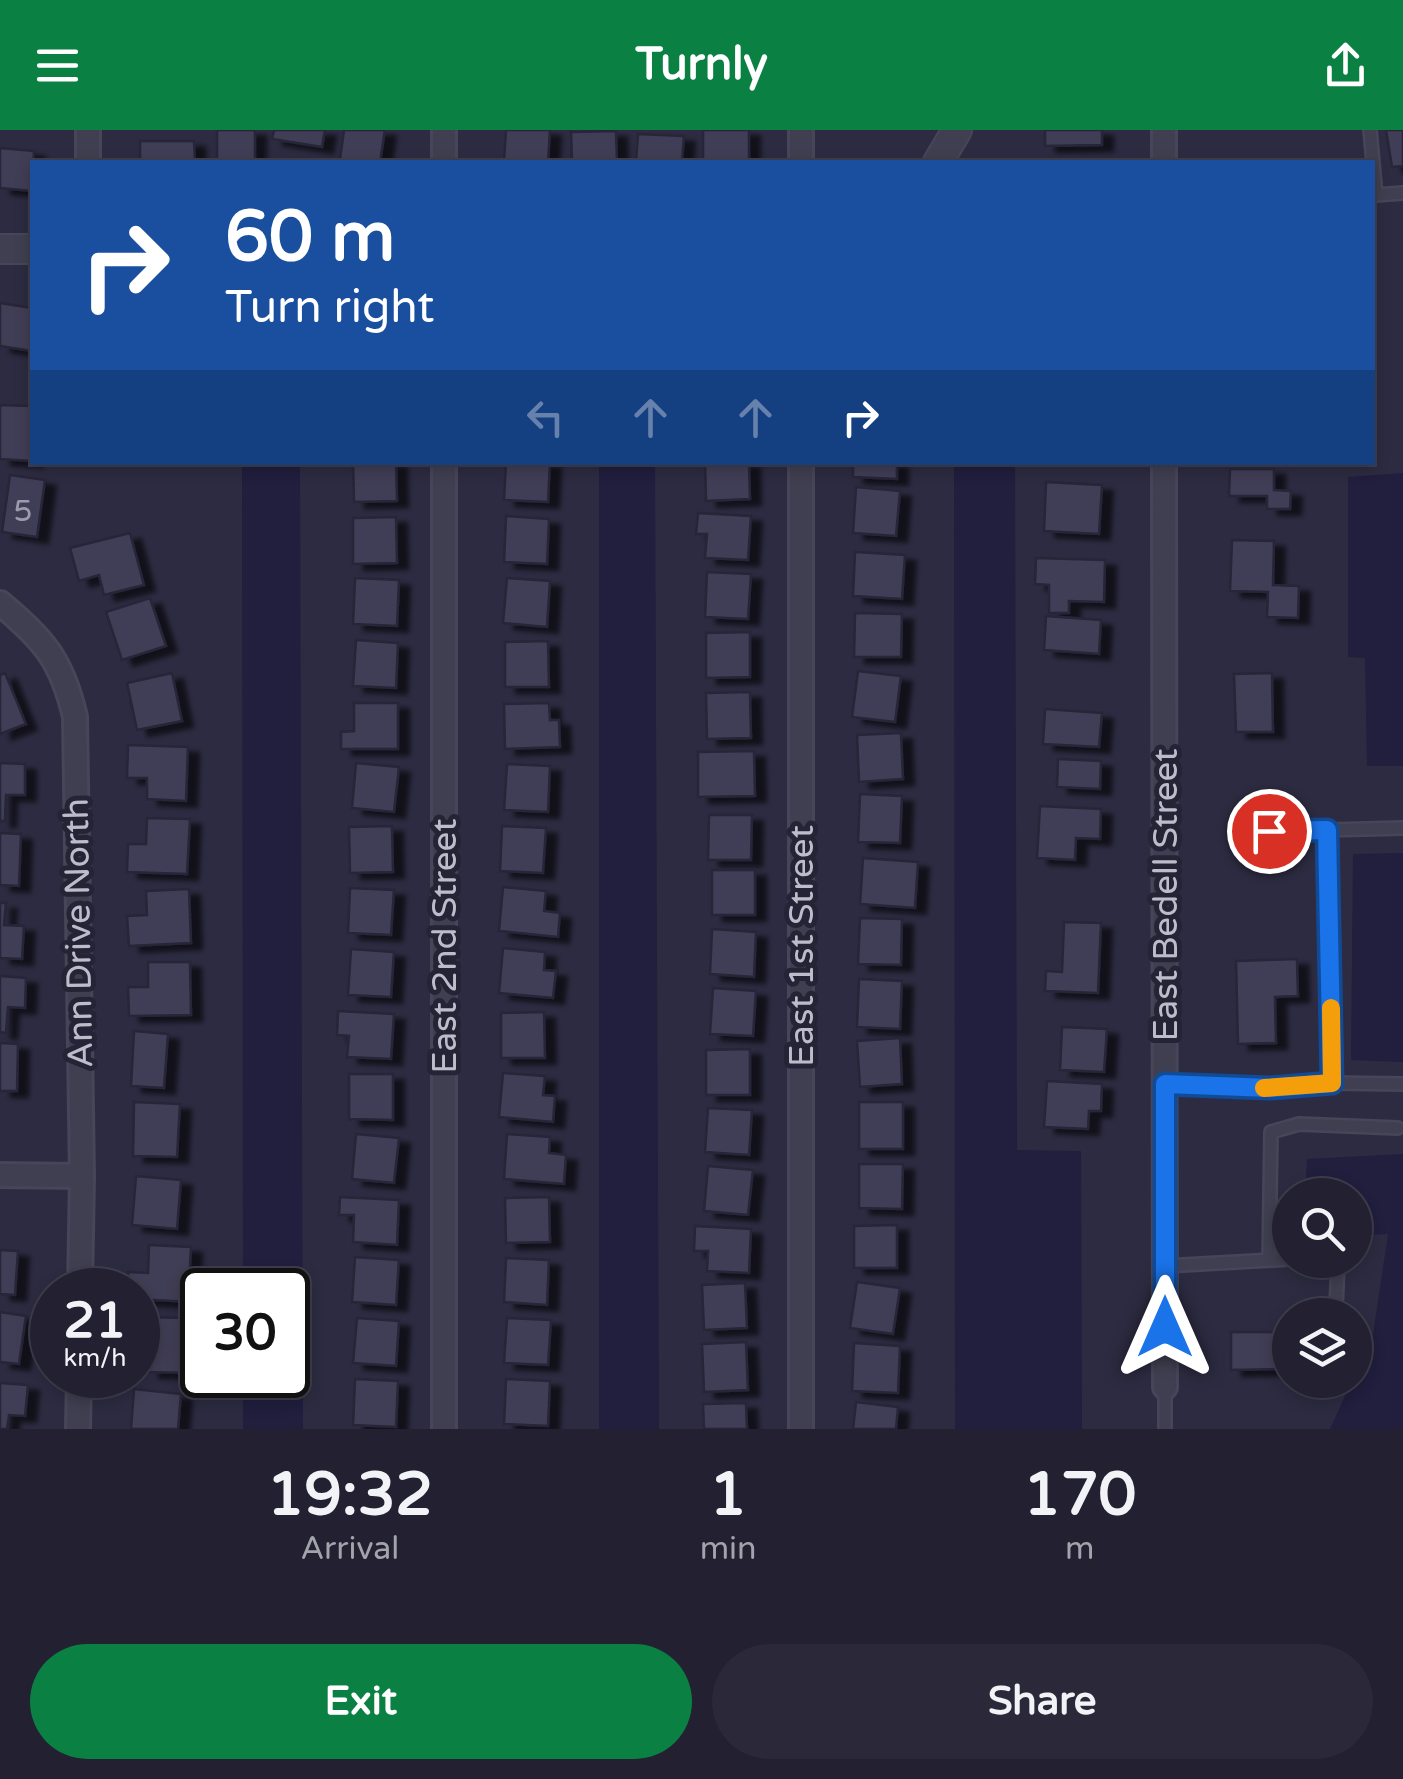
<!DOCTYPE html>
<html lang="en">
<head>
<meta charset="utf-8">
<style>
  :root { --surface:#222031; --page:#2a2839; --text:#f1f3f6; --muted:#a2a3ab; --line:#3f3e4d; --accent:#0b8043 }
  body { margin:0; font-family:"Varela Round",sans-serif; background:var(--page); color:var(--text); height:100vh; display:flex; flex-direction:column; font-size:38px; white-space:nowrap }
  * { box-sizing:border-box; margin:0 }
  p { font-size:32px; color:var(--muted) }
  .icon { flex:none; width:55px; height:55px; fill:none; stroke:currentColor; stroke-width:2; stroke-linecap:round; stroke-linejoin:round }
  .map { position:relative; height:1299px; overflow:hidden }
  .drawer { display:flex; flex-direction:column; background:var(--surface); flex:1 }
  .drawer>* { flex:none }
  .top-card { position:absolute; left:30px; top:30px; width:1345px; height:305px; border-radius:0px; box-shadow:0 5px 15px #0003,0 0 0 2px var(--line); background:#1a4fa0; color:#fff; overflow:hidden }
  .controls { position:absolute; left:1272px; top:1048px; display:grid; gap:20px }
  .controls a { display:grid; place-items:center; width:100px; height:100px; border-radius:50%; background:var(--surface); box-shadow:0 5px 15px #0003,0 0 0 2px var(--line); font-size:50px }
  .speed { position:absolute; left:30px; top:1138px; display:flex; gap:20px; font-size:50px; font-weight:700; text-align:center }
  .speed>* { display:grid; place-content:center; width:130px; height:130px; border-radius:50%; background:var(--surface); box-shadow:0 5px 15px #0003,0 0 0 2px var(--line); line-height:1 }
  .speed small { font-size:25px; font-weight:400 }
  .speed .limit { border:5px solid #111; border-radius:15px; background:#fff; color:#111 }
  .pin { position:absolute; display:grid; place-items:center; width:85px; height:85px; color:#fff; margin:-42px; border:5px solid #fff; border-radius:50%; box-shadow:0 2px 10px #0007 }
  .me { position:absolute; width:110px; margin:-55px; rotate:0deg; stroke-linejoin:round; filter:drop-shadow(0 0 8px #0008) }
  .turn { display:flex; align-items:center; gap:35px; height:210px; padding:0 30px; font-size:45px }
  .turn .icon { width:130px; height:130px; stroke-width:2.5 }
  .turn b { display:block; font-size:70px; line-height:85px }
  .lanes { display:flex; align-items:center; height:95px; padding:0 30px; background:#0003; justify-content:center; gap:50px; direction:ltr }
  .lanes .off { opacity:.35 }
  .eta { display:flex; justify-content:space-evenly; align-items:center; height:170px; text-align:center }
  .eta b { font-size:60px; font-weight:700; line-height:70px }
  .action { display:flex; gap:20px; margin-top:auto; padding:20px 30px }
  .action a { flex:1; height:115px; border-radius:60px; background:var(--accent); color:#fff; font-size:40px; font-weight:700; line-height:115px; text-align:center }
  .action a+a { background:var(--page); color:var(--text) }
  header { display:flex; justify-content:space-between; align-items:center; height:130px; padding:0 30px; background:var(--accent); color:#fff; font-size:45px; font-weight:700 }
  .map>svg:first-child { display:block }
</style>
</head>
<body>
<header><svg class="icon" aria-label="menu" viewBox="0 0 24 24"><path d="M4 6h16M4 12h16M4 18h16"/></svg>Turnly<svg class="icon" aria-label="share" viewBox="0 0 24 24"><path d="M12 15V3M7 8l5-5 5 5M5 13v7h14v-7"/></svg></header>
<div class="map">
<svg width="1403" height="1299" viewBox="0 0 1403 1299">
  <defs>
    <filter id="shadow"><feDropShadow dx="11" dy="6" stdDeviation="2.5" flood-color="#0009"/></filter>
  </defs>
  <rect width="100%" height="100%" fill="#2d2b41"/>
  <g fill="#211e3e">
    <polygon points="242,333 300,333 303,1299 243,1299 243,1245 288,1245 288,1160 243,1160"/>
    <polygon points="599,333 655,333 659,1299 599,1299"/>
    <polygon points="954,333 1015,333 1017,1020 1081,1021 1082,1299 955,1299"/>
    <polygon points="1403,343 1403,636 1367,636 1365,528 1348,527 1348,347"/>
    <polygon points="1403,723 1403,932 1351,930 1353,724"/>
    <polygon points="1403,1024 1403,1299 1330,1299 1349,1257 1316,1257 1316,1250 1355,1250 1355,1216 1371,1218 1388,1104 1355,1106 1355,1065 1305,1065 1307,1029"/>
  </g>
  <g fill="#403d56" stroke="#272538" stroke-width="2.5" filter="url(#shadow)">
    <rect x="217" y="0" width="38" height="32"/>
    <polygon points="274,0 325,0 322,17 272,9"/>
    <polygon points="344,0 385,0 380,32 340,29"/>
    <polygon points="506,0 550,0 548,32 504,31"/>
    <rect x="703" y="0" width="46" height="32"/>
    <polygon points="1045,0 1102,0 1102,15 1045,16"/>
    <polygon points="1386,0 1403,0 1403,36 1392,37"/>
    <polygon points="616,1 617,32 572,32 571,2"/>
    <polygon points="638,4 684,6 682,32 636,32"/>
    <polygon points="140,11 194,11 195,32 140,32"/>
    <polygon points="0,18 34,21 32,61 0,58"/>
    <polygon points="0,173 32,178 32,221 0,216"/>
    <polygon points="0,275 32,276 32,331 0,329"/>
    <polygon points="353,332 396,332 397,371 354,372"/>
    <polygon points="506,332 550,332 548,372 504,370"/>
    <polygon points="705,332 749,332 750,369 706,371"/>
    <polygon points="853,332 897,332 897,349 853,347"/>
    <polygon points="1230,339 1274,339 1274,360 1291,361 1290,379 1267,379 1267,366 1229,366"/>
    <polygon points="10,345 45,350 37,407 2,402"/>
    <polygon points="1046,352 1102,355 1099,404 1044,401"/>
    <polygon points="856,357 900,361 896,406 853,403"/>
    <polygon points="698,383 751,386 748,430 705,428 707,404 696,404"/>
    <polygon points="506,386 549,389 547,434 504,432"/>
    <polygon points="396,387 397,433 353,434 353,388"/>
    <polygon points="130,403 144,455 104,465 99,445 79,451 70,418"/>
    <polygon points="1232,410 1274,411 1273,455 1299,456 1298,488 1267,487 1268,462 1230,461"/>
    <polygon points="855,422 905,425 902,469 853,466"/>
    <polygon points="1036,428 1105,430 1104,472 1069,471 1069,483 1049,483 1049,455 1035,454"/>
    <polygon points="707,442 751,444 748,489 705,487"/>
    <polygon points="355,448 399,450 397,496 353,494"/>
    <polygon points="507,448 550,451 547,497 503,493"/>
    <polygon points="150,468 166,516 122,530 106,482"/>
    <polygon points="855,483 902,484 901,527 854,527"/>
    <polygon points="1046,486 1101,490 1099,524 1044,520"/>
    <polygon points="750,502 750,547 706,548 706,503"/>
    <polygon points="356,510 398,513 396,558 353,556"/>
    <polygon points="548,511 549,557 505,557 505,512"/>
    <polygon points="858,541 901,546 895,592 852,587"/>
    <polygon points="5,543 26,594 0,604 0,545"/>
    <polygon points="172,543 182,591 137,600 127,553"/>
    <polygon points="1272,543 1273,602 1236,602 1234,544"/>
    <polygon points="750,562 751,608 707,609 706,563"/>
    <polygon points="354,573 398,573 398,619 341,619 341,602 354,601"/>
    <polygon points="549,573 550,590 559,590 560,617 505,619 504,574"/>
    <polygon points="1045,579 1102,583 1099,617 1043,614"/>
    <polygon points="901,603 903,649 859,652 857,605"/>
    <polygon points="128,615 188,617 186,671 147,669 147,648 127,648"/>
    <polygon points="754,621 755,666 698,667 698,622"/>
    <polygon points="1058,629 1101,631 1100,659 1057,657"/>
    <polygon points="0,633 25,634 25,665 6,665 5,691 0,691"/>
    <polygon points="356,633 399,637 394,682 352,678"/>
    <polygon points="507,634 550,636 548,682 504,680"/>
    <polygon points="860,664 902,666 900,713 858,712"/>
    <polygon points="1040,676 1101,679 1100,709 1076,708 1075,730 1037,728"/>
    <polygon points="709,685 752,685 751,730 708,730"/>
    <polygon points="147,688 190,689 187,744 127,742 128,714 146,714"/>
    <polygon points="392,696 393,742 350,743 349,697"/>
    <polygon points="502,696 546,698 543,743 500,741"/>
    <polygon points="0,703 21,704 19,756 0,755"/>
    <polygon points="863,728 918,732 915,778 860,774"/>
    <rect x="712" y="740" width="43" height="45"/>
    <polygon points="503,757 546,761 544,781 560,783 558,807 499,801"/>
    <polygon points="350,758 394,760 391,805 348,803"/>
    <polygon points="189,759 191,813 129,816 127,786 147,785 146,761"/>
    <polygon points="0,773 6,773 4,795 24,796 22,829 0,828"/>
    <polygon points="860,788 902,789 901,835 858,834"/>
    <polygon points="1064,792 1101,793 1098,863 1045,861 1046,841 1062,842"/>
    <polygon points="712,799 756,802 754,847 710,844"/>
    <polygon points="503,818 545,822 544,840 556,841 553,868 499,863"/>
    <polygon points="351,819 394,822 391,867 348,865"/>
    <polygon points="1297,829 1298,866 1275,867 1276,913 1238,914 1236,831"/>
    <polygon points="148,832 190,832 191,885 129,886 128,857 148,857"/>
    <polygon points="0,846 26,848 25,878 8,877 6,903 0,902"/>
    <polygon points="859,849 902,851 900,899 857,897"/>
    <polygon points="713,858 756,861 753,906 710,904"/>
    <polygon points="338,881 394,884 391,929 347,927 349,906 337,905"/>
    <polygon points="544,882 545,928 501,928 501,883"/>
    <polygon points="1062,897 1107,899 1104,942 1060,940"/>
    <polygon points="134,901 168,904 164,958 131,956"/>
    <polygon points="900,908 902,954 860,957 857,911"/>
    <polygon points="0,913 18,914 17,961 0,961"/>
    <polygon points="750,919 750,965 706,965 706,920"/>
    <polygon points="503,943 545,946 543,965 555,966 553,992 499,987"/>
    <polygon points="349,944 393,944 393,990 349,989"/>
    <polygon points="1047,951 1102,954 1101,981 1089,981 1088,999 1044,997"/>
    <polygon points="134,972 180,974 177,1027 133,1026"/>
    <rect x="859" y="972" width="44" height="47"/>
    <polygon points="708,978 752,980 749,1025 705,1022"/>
    <polygon points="356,1004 399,1008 394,1053 352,1049"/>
    <polygon points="507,1004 550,1007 549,1023 566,1025 564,1054 504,1049"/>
    <polygon points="859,1034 903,1034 902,1079 859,1078"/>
    <polygon points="708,1036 753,1040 748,1085 704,1081"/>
    <polygon points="136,1046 181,1050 177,1099 132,1095"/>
    <polygon points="340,1067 399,1070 397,1115 353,1112 354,1085 339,1085"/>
    <polygon points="549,1067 550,1112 506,1113 505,1068"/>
    <polygon points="897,1095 897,1138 854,1138 854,1096"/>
    <polygon points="695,1096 751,1099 749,1143 707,1141 708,1121 694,1121"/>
    <polygon points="149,1115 191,1117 188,1172 138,1169 138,1160 128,1160 128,1142 148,1143"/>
    <polygon points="0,1120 18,1121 15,1165 0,1164"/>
    <polygon points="355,1127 399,1130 396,1175 352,1172"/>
    <polygon points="506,1128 549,1130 547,1175 504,1172"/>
    <polygon points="857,1152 900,1158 893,1204 850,1198"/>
    <polygon points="745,1153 747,1198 704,1200 702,1155"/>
    <polygon points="0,1182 26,1186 19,1234 0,1232"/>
    <polygon points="138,1187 191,1188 190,1243 148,1242 148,1220 138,1219"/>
    <polygon points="357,1188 399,1191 396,1236 353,1233"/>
    <polygon points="507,1188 551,1190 548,1235 504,1233"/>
    <polygon points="1231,1202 1281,1202 1281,1213 1290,1213 1290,1244 1279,1244 1280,1239 1231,1240"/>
    <polygon points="746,1212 748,1260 704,1262 702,1214"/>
    <polygon points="854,1213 900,1216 898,1263 852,1261"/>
    <polygon points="355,1249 398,1251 396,1297 353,1295"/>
    <polygon points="506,1249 550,1251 548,1296 504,1294"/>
    <polygon points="0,1253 28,1255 25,1286 9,1285 7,1299 0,1299"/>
    <polygon points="134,1259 181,1264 178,1299 131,1299"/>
    <polygon points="856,1272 898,1277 896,1299 853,1299"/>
    <polygon points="746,1273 747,1299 704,1299 703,1274"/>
  </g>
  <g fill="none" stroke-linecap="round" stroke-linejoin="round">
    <g stroke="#474557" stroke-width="16">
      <g id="service">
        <polyline points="1370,0 1376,65 1403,63"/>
        <polyline points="1240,702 1327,700"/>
        <polyline points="1333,953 1403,954"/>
        <polyline points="1165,954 1270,958 1333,953 1327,700 1403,698"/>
        <polyline points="1269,1129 1271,1002 1299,994 1398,998"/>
        <polyline points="1296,1130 1338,1136 1336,1177"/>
        <polyline points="1165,1136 1290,1129"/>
        <polyline points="1165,1257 1165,1299"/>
      </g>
    </g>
    <g stroke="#474557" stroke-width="28">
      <g id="minor">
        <polyline points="88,0 88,32"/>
        <polyline points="444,0 444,32"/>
        <polyline points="801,0 801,32"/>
        <polyline points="1164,0 1164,32"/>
        <polyline points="1164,332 1165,1257"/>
        <path d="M0,473C44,510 62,530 75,587L82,1046L80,1160"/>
        <polyline points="0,1045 82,1046"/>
        <polyline points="78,1299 79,1245"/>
        <polyline points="444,1299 444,332"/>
        <polyline points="801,1299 801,332"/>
      </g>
    </g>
    <g stroke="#474557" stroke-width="32">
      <g id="tertiary">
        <polyline points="938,32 957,0"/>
        <polyline points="0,119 32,119"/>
      </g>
    </g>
    <use href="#service" stroke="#403f51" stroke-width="11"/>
    <use href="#minor" stroke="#403f51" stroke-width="22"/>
    <use href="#tertiary" stroke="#403f51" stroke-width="28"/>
  </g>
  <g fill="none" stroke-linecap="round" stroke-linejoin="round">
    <g stroke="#114b97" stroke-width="25">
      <polyline id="route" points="1165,1197 1165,954 1270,958 1332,953 1327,700 1269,701"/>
    </g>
    <use href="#route" stroke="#1a73e8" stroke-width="18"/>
    <polyline stroke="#f59e0b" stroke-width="18" points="1264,958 1332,953 1331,878"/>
  </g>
  <g text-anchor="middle" stroke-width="10" stroke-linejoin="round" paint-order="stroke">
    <g font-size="30" fill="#9c9aac">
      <text x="23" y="391">5</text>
    </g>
    <g font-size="35" fill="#bebccb" stroke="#252336">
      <text transform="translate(1165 765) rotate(-90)" y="12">East Bedell Street</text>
      <text transform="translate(78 803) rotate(-91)" y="12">Ann Drive North</text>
      <text transform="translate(444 816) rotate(-90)" y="12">East 2nd Street</text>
      <text transform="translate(801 816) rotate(-90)" y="12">East 1st Street</text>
    </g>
  </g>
</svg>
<div class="controls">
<a><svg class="icon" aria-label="search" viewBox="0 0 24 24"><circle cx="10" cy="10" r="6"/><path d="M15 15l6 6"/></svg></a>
<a><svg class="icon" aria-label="layers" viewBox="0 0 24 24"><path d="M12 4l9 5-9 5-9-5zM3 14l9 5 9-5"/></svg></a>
</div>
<div class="speed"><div>21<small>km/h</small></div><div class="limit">30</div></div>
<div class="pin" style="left:1269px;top:701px;background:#d93025"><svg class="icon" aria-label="arrive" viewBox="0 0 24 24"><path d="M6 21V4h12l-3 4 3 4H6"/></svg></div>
<svg class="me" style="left:1165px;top:1197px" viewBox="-20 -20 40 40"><path d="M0-17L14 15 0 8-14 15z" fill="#1a73e8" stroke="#fff" stroke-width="4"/></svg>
<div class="top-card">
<div class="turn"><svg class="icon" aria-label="right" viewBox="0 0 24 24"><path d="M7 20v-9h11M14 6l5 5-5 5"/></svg><div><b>60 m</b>Turn right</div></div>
<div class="lanes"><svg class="icon off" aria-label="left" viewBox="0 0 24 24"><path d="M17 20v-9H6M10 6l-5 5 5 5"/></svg><svg class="icon off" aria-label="ahead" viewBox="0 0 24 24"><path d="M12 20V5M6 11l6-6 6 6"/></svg><svg class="icon off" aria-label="ahead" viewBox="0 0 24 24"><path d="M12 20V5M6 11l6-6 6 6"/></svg><svg class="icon" aria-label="right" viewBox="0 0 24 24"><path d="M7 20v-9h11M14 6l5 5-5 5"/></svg></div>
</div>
</div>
<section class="drawer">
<div class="eta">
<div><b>19:32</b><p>Arrival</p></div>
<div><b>1</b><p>min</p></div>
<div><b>170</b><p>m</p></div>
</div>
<div class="action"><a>Exit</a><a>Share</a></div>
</section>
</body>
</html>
